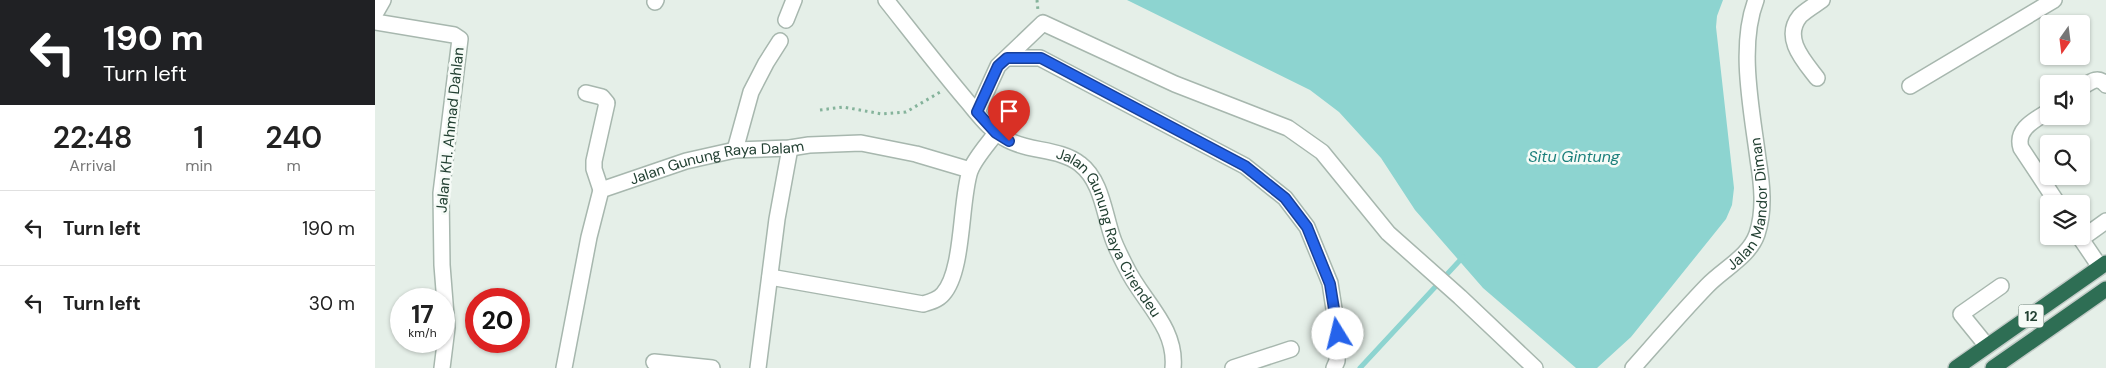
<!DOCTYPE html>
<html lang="en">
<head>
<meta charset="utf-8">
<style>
  :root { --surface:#fff; --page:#f6f6f6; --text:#222; --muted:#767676; --line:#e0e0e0 }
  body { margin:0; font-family:"DM Sans",sans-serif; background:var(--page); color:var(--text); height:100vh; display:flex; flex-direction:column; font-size:19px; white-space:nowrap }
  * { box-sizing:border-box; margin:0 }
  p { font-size:16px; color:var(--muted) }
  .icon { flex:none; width:28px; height:28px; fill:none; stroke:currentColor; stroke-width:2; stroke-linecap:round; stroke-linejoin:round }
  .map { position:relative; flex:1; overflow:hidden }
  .sheet { display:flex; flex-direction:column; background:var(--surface); width:375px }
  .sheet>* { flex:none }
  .top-card { background:#202124; color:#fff; overflow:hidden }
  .needle { width:32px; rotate:194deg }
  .fabs { position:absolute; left:1665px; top:15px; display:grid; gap:10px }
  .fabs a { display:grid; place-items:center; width:50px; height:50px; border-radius:5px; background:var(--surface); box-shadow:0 1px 4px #0004; font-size:25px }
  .speed { position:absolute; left:15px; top:288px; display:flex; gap:10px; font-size:25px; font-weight:700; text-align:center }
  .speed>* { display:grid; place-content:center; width:65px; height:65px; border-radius:50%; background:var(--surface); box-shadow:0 1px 4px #0004; line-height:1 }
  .speed small { font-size:12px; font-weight:400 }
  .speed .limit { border:8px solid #d22; background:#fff; color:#111 }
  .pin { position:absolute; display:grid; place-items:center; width:42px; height:42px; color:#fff; margin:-51px -21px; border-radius:50% 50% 50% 0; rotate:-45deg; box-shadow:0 0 5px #0007 }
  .pin .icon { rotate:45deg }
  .me { position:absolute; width:55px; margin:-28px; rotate:351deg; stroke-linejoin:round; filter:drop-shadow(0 0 4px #0008) }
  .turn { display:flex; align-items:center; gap:18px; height:105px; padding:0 20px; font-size:22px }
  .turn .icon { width:65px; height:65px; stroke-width:2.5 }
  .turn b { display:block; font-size:35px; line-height:42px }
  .eta { display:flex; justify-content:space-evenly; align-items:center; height:85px; text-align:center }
  .eta b { font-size:30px; font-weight:600; line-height:35px }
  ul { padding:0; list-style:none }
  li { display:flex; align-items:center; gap:15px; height:75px; padding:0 20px; border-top:1px solid var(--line) }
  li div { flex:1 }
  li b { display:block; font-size:19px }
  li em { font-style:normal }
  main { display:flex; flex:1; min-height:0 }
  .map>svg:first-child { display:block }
</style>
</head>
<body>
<main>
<section class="sheet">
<div class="top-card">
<div class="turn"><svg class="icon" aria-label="left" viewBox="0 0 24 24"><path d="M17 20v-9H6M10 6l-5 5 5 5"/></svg><div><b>190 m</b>Turn left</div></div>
</div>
<div class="eta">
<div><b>22:48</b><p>Arrival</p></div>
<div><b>1</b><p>min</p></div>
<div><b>240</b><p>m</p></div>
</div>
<ul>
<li><svg class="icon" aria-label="left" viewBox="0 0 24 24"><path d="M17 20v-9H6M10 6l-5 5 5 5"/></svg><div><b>Turn left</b></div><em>190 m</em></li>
<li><svg class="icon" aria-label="left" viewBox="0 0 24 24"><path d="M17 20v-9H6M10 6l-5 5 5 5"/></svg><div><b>Turn left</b></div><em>30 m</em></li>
</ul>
</section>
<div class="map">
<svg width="1731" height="368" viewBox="0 0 1731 368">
  <rect width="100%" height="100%" fill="#e5efe8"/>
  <polygon fill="#8dd4d0" points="752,0 1348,0 1342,16 1341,27 1359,188 1357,205 1351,219 1256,337 1222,368 1201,368 1108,288 1040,210 1006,158 964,112 935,90"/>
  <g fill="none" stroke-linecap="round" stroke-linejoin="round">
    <polyline stroke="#8dd4d0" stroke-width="5" points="985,368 1088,257"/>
    <g stroke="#a7b7ae" stroke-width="18">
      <g id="minor">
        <path id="s1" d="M511,0C538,34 564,68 592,101C604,115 616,132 633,140C654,152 685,148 705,164C726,180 729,212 737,236C740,246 746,257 751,267C767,301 802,327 798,368"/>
        <polyline points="280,2 281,0"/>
        <polyline points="0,14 8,0"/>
        <polyline points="411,20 419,0"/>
        <polyline points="0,22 79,35 85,39 66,193 67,265 72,328 67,368"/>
        <polyline points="632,58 665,58 870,166 910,198 932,227 955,283 963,335 962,361 959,368"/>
        <path d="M1442,78C1429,61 1407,38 1425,16C1431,10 1440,5 1447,0"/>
        <polyline points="1535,86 1679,0"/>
        <path d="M1706,88C1715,82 1723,75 1731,85"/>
        <polyline points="211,93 227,97 232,103 219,161 219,169 226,190"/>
        <path d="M1674,111C1660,120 1640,129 1646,148L1683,204"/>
        <polyline points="602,112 623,66 668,23 800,84 913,128 947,152 1013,233 1085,297 1160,368"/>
        <polyline points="360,150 376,92 391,63 405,41"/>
        <polyline points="1704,236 1725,267"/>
        <polyline points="1706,239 1731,221"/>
        <path d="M395,277L548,304C555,302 563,300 568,294C589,271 585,201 595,171C600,158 613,144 621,133"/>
        <polyline points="1612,346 1586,314 1626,286"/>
        <polyline points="279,362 337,368"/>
        <path id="s2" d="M189,368L214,237L226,190L311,161L360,150L415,148L434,145L486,143L541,154L595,170"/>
        <polyline points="383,368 402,219 415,148"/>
        <polyline points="858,368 916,349"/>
        <path id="s3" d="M1258,368C1282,341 1306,313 1332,286C1348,269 1374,257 1382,234C1390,210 1387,184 1383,159C1377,111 1363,46 1381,0"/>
      </g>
    </g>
    <g stroke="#c1cac6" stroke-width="18">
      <g id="highway">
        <polyline points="1581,368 1731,263"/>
        <polyline points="1618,368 1731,289"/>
      </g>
    </g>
    <g stroke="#85b39b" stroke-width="3" stroke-dasharray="2.5 4" stroke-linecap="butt">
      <polyline points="662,0 663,11"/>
      <polyline points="445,110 468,107 507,114 531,112 567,91"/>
    </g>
    <use href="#minor" stroke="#fff" stroke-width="15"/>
    <use href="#highway" stroke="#2e6e54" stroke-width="15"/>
  </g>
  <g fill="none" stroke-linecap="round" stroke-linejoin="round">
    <g stroke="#184099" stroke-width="12">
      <polyline id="route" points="634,141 621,133 602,112 623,66 632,58 666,58 870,166 910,198 932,227 955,284 963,334"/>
    </g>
    <use href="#route" stroke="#2563eb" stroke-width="9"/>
  </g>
  <g text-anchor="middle" stroke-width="5" stroke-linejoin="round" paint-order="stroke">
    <rect fill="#f6fbf7" stroke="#62796e" stroke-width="1" x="1643.5" y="304.5" width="25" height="23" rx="4"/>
    <g font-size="14" font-weight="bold" fill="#234133">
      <text x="1656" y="321">12</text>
    </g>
    <g font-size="15" fill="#234133" stroke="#f6fbf7">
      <text transform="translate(75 130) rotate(-84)" y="5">Jalan KH. Ahmad Dahlan</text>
      <text dy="5" stroke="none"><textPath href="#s2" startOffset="302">Jalan Gunung Raya Dalam</textPath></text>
      <text dy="5" stroke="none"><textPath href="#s3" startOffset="210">Jalan Mandor Diman</textPath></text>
      <text dy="5" stroke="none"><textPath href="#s1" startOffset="336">Jalan Gunung Raya Cirendeu</textPath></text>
    </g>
    <g font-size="16" font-style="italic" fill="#1b7f7b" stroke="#f6fbf7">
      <text x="1199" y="162">Situ Gintung</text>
    </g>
  </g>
</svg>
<div class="fabs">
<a><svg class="needle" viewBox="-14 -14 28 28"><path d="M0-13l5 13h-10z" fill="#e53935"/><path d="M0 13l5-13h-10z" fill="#767676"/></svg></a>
<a><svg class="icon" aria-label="sound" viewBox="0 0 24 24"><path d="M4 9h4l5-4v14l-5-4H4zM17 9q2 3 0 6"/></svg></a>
<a><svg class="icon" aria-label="search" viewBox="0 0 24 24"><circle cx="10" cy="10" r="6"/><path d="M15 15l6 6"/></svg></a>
<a><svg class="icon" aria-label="layers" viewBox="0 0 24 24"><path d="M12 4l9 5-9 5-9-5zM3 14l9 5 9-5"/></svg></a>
</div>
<div class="speed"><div>17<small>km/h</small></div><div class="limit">20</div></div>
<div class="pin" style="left:634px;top:141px;background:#d93025"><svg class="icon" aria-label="arrive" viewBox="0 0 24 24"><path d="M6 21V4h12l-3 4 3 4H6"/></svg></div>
<svg class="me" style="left:963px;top:334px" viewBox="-20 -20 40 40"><circle r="19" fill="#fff"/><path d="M0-13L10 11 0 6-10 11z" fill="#2563eb"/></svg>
</div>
</main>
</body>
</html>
